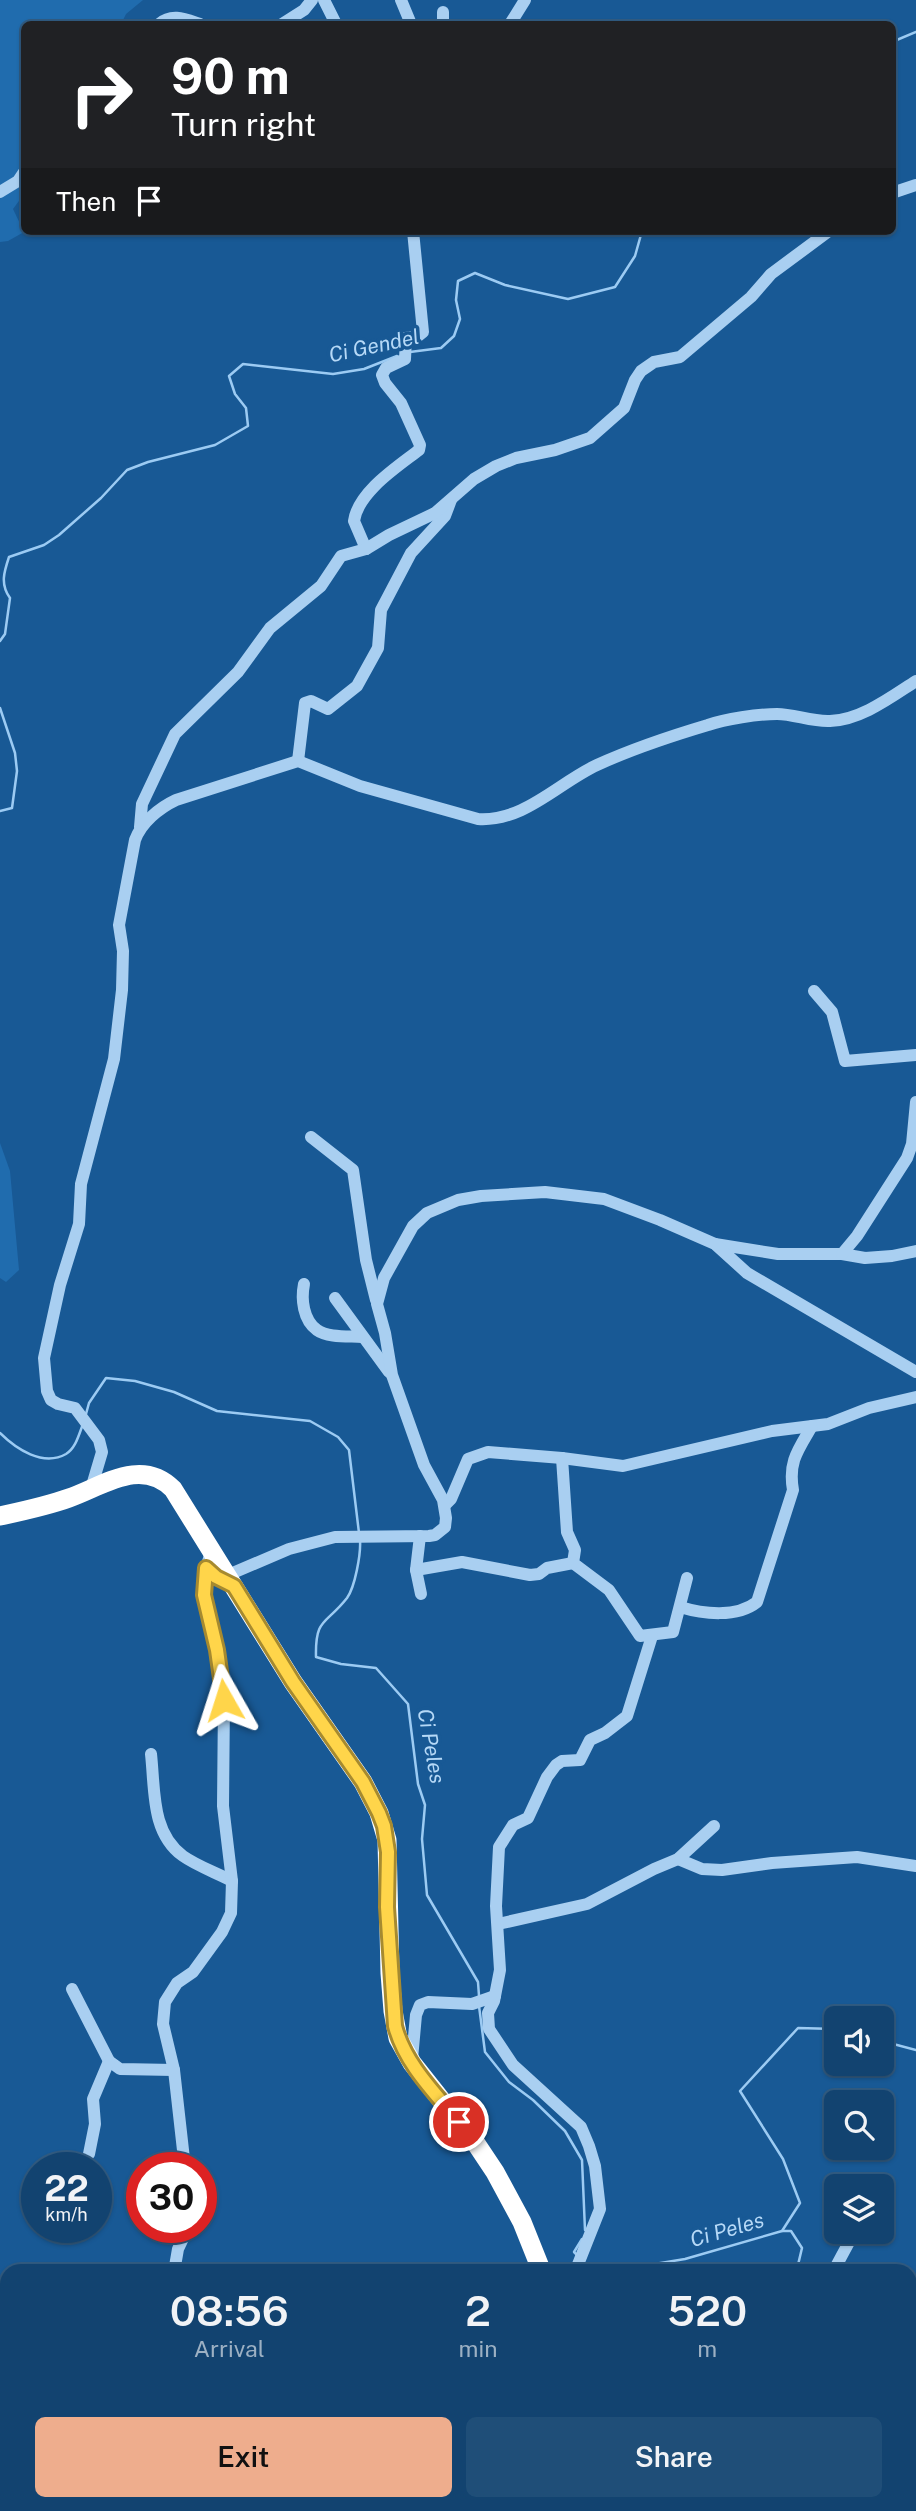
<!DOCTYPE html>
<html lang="en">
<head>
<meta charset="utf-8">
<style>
  :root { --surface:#124370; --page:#1f4e78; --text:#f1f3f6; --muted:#9cb0c3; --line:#315c83; --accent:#eead8d }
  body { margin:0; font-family:"Public Sans",sans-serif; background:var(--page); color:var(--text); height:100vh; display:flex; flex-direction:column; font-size:26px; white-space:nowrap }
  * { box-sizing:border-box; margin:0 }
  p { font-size:23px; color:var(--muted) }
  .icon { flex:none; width:38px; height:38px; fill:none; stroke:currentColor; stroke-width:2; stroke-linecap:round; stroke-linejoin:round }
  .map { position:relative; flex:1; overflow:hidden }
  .side { position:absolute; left:0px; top:2264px; width:917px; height:247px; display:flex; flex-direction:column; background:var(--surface); border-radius:21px 21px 0 0; box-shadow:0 2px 5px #0004,0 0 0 2px var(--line) }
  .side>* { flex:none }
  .top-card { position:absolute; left:21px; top:21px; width:875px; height:214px; border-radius:10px; box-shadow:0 2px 5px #0004,0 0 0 2px var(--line); background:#202124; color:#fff; overflow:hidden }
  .tools { position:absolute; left:824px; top:2006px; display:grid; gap:14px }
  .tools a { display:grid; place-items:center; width:70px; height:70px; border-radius:10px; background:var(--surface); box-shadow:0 2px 5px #0004,0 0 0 2px var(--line); font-size:35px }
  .speed { position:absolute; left:21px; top:2152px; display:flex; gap:14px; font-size:35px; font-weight:700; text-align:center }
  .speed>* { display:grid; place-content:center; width:91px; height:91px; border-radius:50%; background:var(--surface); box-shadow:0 2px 5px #0004,0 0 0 2px var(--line); line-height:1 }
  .speed small { font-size:18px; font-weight:400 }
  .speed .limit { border:10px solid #d22; background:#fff; color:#111 }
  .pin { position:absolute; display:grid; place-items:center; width:60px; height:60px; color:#fff; margin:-30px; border:4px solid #fff; border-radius:50%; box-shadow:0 2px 7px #0007 }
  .me { position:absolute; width:77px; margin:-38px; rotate:354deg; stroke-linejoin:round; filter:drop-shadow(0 0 5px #0008) }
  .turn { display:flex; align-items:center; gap:24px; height:147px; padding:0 35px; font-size:32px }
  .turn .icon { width:91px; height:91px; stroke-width:2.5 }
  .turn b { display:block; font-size:49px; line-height:60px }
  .then { display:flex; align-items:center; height:66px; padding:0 35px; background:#0003; gap:14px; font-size:26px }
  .eta { display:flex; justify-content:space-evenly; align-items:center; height:119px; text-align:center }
  .eta b { font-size:42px; font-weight:600; line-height:49px }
  .button { display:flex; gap:14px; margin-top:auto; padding:14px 35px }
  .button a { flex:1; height:80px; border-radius:10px; background:var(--accent); color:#111; font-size:28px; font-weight:600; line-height:80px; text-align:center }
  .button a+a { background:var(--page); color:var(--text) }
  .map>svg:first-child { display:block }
</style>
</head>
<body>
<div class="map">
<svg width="916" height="2511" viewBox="0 0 916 2511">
  <rect width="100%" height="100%" fill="#185995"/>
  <g fill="#206cae">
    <polygon points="0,0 143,0 126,14 121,24 24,24 24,194 13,209 24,232 8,241 0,242"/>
    <polygon points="0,1143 10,1171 19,1270 6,1282 0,1278"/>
  </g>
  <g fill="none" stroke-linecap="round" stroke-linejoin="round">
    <g stroke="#9ccbf3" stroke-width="2.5">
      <polyline points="892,42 916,32"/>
      <polyline points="410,352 441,348 454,336 460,319 456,300 458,281 475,273 505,285 568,299 615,287 635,256 642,231"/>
      <path d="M0,641L5,634L10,598C0,584 4,572 9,557L44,545L59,535L101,498L127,470L148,462L215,445L248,426L246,408L235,394L229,376L243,364L333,374L364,369L397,356"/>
      <polyline points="0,708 15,753 17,771 12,808 0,811"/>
      <polyline points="86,1414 89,1403 106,1378 135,1381 174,1392 217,1411 310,1421 338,1437 349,1450 359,1533"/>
      <path d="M0,1433C16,1449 43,1467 66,1454C76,1448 79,1434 83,1424"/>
      <path d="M360,1540C361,1554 355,1587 347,1598C326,1625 315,1617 316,1657L341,1664L376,1668L408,1704L418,1784L425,1805L422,1839L427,1895L478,1982L479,1996"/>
      <polyline points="479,2006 485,2052 509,2082 533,2100 565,2131 582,2160 585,2230"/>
      <polyline points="882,2041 916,2050"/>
      <polyline points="782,2231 791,2231 802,2248 797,2269 793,2272"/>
      <polyline points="578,2256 574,2252 582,2239"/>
      <polyline points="584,2264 592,2272"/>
      <polyline points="606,2272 685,2259 782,2231 800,2203 783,2159 740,2091 798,2028 836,2029"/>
      <polyline points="770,2511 775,2504"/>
    </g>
    <g stroke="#a9cff1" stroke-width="12">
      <polyline points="324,0 335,22"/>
      <polyline points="401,0 411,24"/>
      <path d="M159,24C172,13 185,19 200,24"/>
      <polyline points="282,24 304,10 312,0"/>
      <polyline points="443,24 443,12"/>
      <polyline points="510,24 525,0"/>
      <polyline points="0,192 18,181 24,172"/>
      <polyline points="892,193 916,185"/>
      <path d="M366,549L354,521C358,492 397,467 419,450L420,445L401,403L385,383L382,375L386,368L405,359L406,338L418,336L423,332L413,231"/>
      <polyline points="298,761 305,703 311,701 328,709 357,686 378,648 381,610 411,553 445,516 451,500"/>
      <polyline points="140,827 142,804 175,734 238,672 270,628 321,586 341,556 366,549 389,535 435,513 474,479 496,466 516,458 555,450 590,438 624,408 635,380 641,371 654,362 680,357 751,297 771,274 829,231"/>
      <polyline points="814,991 832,1012 845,1061 916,1055"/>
      <polyline points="311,1137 353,1170 366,1260 376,1300"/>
      <polyline points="715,1244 778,1254 842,1254 865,1258 892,1256 916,1251"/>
      <polyline points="842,1254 857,1236 907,1158 912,1144 916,1102"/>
      <path d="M304,1284C301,1299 303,1320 317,1330C328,1338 349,1336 362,1337"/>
      <polyline points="335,1298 389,1372"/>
      <polyline points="562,1458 567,1532 575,1550 573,1563 609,1590 640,1636 673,1632 687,1578"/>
      <path d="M91,1489L102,1452L99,1440L75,1408L58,1404L51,1400L47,1391L44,1358L60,1285L79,1224L81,1184L114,1059L122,990L123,951L119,925L135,840C141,823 159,808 176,800L298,761L360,786L478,819C524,822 558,783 597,765C632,749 671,736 708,725C725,719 758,714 777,714C794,714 812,722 830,721C861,720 891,697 916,681"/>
      <polyline points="445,1505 451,1499 468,1459 488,1452 562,1458 623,1466 772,1431 828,1424 869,1408 916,1397"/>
      <polyline points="420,1536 416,1570 421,1594"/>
      <polyline points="416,1570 462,1562 530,1575 539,1574 547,1568 573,1563"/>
      <polyline points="228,1575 289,1549 335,1537 429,1536 435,1535 445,1527 446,1518 443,1500 424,1465 392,1375 385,1333 377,1304 384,1278 413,1226 427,1213 458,1200 481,1196 545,1192 604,1199 660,1220 715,1244 747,1273 916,1372"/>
      <path d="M680,1607C703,1614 737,1618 757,1602L793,1490C788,1462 798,1450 812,1426"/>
      <path d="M151,1754C155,1790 151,1833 183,1856C197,1866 217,1873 232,1881"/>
      <polyline points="678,1859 702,1869 722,1870 772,1863 857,1857 916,1866"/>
      <polyline points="498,1924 587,1904 654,1869 678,1859 714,1826"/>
      <polyline points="72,1989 109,2061 120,2069 174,2070"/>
      <polyline points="412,2059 416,2015 420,2005 428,2002 472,2004 495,1996"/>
      <polyline points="89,2154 95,2124 93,2099 109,2061"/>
      <polyline points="185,2168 174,2070 163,2024 165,2002 177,1983 193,1972 222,1932 231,1913 232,1881 223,1806 224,1700 213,1630 204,1595 206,1568 212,1549"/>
      <polyline points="174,2272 178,2249 188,2228"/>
      <polyline points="575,2272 600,2209 595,2166 589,2146 581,2127 513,2065 489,2029 488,2013 494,2001 500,1970 496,1906 499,1847 513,1825 528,1818 547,1777 556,1765 562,1761 580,1760 590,1740 605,1733 627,1716 652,1636"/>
      <polyline points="833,2272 855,2231"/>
      <polyline points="910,2469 916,2482"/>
      <polyline points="91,2511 95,2504"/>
    </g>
    <g stroke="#fff" stroke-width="19">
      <path d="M0,1516C23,1511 47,1506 69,1498C103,1486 141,1457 173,1489L293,1682L363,1782L379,1813L387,1840L390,1973L393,2011L398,2038L412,2063L477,2145L495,2172L522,2222L542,2272"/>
      <polyline points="910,2374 916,2377"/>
    </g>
  </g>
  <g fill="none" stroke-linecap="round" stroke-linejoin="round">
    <g stroke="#a68a30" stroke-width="18">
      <path id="route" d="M224,1700L217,1650L204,1595L206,1568L216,1577L234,1586L293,1682L363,1782L379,1813L384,1826L388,1852L387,1907L395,2026C405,2064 435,2093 459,2122"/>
    </g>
    <use href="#route" stroke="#ffd54a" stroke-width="12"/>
  </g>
  <g text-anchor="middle" stroke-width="7" stroke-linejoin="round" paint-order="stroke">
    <g font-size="21" font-style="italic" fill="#b6d9f7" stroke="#185995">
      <text transform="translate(374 346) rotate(-12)" y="7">Ci Gendel</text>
      <text transform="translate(431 1746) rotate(80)" y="7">Ci Peles</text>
      <text transform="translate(727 2230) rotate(-16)" y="7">Ci Peles</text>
    </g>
  </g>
</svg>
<div class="tools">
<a><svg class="icon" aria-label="sound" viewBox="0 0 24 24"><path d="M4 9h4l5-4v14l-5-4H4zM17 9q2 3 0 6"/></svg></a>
<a><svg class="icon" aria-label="search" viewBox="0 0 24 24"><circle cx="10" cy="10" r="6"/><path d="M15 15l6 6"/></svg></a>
<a><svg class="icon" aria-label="layers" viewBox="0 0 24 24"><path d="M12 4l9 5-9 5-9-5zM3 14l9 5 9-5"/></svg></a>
</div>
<div class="speed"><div>22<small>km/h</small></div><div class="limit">30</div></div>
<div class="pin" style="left:459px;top:2122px;background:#d93025"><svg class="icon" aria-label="arrive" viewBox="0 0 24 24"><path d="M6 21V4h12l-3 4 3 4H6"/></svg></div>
<svg class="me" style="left:224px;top:1700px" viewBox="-20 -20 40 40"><path d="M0-17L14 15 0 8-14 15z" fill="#ffd54a" stroke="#fff" stroke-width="4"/></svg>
<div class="top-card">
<div class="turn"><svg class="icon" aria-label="right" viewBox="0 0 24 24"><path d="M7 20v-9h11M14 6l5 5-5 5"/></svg><div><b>90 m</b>Turn right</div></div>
<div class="then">Then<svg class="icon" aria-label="arrive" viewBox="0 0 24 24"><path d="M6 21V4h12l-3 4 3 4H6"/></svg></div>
</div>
<section class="side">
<div class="eta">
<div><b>08:56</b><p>Arrival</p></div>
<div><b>2</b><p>min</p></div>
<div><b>520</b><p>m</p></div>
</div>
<div class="button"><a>Exit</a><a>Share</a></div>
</section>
</div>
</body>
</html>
